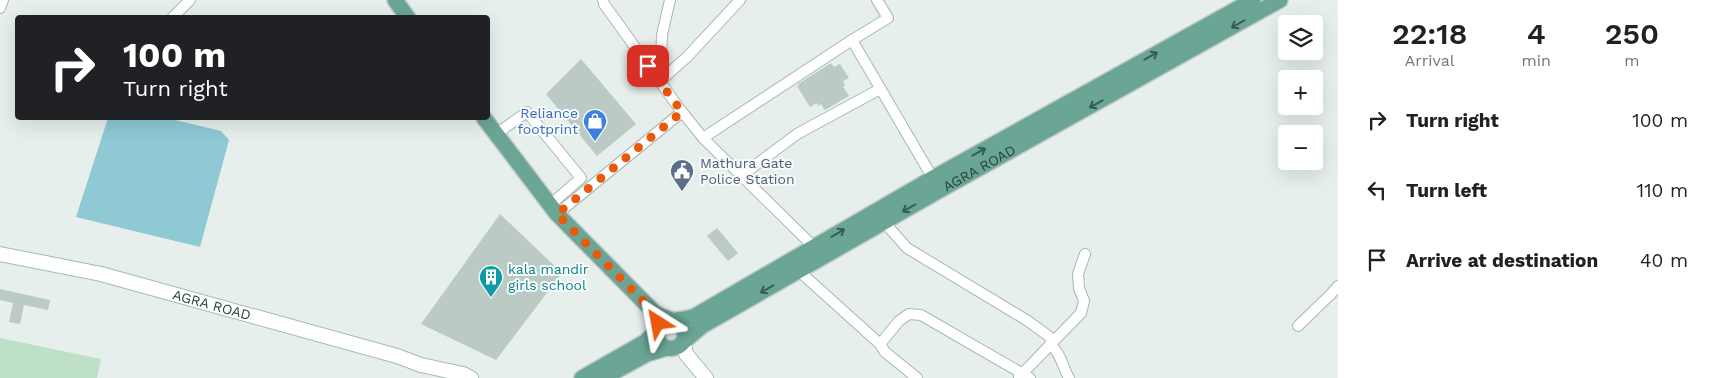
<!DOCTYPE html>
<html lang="en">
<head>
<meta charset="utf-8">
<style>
  :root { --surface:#fff; --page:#f6f6f6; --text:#202124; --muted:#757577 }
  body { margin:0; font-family:"Work Sans",sans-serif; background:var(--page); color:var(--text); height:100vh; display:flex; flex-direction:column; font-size:19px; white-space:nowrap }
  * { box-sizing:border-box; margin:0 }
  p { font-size:16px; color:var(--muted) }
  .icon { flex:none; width:28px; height:28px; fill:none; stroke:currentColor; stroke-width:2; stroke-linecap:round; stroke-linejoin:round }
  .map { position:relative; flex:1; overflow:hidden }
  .panel { display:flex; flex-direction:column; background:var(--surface); width:375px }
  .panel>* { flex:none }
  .banner { position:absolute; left:15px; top:15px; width:475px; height:105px; border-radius:5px; box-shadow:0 5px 20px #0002; background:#202124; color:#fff; overflow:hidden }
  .buttons { position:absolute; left:1278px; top:15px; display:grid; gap:10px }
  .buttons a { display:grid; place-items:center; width:45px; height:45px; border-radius:5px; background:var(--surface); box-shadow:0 5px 20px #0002; font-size:25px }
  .pin { position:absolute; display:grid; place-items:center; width:42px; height:42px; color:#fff; margin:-21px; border-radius:10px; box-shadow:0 2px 8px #0006 }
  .me { position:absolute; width:55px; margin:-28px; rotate:326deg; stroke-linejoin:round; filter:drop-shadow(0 0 4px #0008) }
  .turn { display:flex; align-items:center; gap:18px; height:105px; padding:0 25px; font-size:22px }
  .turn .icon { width:65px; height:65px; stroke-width:2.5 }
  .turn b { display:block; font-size:35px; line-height:42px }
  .eta { display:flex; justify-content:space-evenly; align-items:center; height:85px; text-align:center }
  .eta b { font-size:30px; font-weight:600; line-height:35px }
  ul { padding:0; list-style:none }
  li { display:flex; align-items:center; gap:15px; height:70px; padding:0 25px }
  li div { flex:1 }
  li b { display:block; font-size:19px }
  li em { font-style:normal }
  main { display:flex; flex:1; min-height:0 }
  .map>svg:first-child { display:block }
</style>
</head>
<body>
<main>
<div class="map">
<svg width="1338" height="378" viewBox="0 0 1338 378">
  <rect width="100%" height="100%" fill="#e6efeb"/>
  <polygon fill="#bfe0c8" points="0,338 101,359 97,378 0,378"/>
  <polygon fill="#8ec9d4" points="108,118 167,118 221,131 229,140 200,247 76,217"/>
  <g fill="#bbcac4">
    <polygon points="581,59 636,124 597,156 546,94"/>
    <polygon points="831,63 834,67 840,64 849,78 843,81 845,86 843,87 849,96 825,110 821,104 818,106 817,103 810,107 797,86 799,85 798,84"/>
    <polygon points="500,214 562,273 496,360 421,324"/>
    <polygon points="717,228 738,253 728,261 707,236"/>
    <polygon points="0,289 50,300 48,310 24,305 20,324 9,322 13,303 0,300"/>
  </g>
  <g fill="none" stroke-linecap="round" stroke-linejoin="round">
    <g stroke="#a8b8b2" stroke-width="12">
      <g id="minor">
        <polyline points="603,0 604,4 679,108 703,138 852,40 888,18 877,0"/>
        <polyline points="670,0 662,35 660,81 687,57 740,0"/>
        <polyline points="0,8 3,0"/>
        <polyline points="172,18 190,0"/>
        <polyline points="852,40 935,182"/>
        <polyline points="496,134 527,112 581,178 550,205"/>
        <polyline points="703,138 814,247"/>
        <polyline points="741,176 797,134 880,89"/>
        <polyline points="557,214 682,112"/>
        <polyline points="884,222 907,248 1028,321 1054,340"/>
        <polyline points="799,271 880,344 885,352 917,378"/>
        <polyline points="1298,326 1331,294 1338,286"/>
        <polyline points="880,344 899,321 909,314 921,315 1030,378"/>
        <path d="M1050,344C1061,353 1062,366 1069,378"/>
        <polyline points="1019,377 1081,313 1084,301 1079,288 1078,274 1085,254"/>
      </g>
    </g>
    <g stroke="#a4bbb3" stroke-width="16">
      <g id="secondary">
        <path id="s1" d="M0,254L101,274L397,356L421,365L463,374L471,378"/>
        <polyline points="683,342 686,354 706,378"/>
      </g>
    </g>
    <g stroke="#c2cac8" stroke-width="18">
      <g id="primary">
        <polyline points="395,0 408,18"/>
        <path d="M484,118L557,214L655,313C664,319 681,320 684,331C690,347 664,356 658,340C656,333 659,326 665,323C672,319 686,320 695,316L933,178L1253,0"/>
        <path id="s2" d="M683,342L702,326L940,190L1280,0"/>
        <polyline points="582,378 645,342 659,329 659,324"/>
        <polyline points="603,378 647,354 667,348"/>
      </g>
    </g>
    <use href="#minor" stroke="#fff" stroke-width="10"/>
    <use href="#secondary" stroke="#fff" stroke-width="14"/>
    <use href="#primary" stroke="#6aa596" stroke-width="15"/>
  </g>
  <defs><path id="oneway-shaft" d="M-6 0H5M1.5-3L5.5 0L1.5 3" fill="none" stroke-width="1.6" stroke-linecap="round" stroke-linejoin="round" transform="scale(1.25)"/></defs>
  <g stroke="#365b51">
    <use href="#oneway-shaft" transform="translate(1238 24) rotate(150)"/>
    <use href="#oneway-shaft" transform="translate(1151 56) rotate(-29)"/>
    <use href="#oneway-shaft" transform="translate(1096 104) rotate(151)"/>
    <use href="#oneway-shaft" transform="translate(979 152) rotate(-29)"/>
    <use href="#oneway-shaft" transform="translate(909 208) rotate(150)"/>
    <use href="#oneway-shaft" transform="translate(838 233) rotate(-30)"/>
    <use href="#oneway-shaft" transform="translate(767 289) rotate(150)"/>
  </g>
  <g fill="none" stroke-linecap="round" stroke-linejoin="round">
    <polyline stroke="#ea580c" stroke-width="9" stroke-dasharray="0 16.2" points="648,66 682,112 557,214 655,313 658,323"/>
  </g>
  <defs>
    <g id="shop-pin" transform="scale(1.25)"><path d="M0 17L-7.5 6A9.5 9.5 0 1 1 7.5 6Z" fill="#3f7fe0" stroke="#f7fbf9"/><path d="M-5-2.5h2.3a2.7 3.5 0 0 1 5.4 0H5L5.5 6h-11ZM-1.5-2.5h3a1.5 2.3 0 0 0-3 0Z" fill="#fff"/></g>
    <g id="civic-pin" transform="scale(1.25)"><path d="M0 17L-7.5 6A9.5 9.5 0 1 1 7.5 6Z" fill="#5c6f8a" stroke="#f7fbf9"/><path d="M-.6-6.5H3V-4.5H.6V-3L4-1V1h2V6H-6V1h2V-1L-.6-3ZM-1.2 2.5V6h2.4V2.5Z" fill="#fff"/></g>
    <g id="building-pin" transform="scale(1.25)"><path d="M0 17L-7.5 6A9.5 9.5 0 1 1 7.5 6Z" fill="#0f9aa8" stroke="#f7fbf9"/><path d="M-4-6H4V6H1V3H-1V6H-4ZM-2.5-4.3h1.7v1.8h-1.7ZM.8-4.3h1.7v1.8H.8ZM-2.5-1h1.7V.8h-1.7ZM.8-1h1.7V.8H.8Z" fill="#fff"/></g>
  </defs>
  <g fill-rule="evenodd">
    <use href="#shop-pin" x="595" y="121"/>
    <use href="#civic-pin" x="682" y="171"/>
    <use href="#building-pin" x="491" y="277"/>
  </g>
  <g text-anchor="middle" stroke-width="4" stroke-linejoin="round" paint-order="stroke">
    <g font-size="14" fill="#366cbe" stroke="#f7fbf9" text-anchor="end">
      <text x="578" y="118">Reliance<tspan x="578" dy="16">footprint</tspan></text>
    </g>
    <g font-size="14" fill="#4e5e75" stroke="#f7fbf9" text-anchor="start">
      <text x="700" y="168">Mathura Gate<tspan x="700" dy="16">Police Station</tspan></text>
    </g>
    <g font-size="14" fill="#24423a" stroke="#f7fbf9">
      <text dy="5" stroke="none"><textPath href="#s2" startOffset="344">AGRA ROAD</textPath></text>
      <text dy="5" stroke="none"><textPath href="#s1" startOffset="218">AGRA ROAD</textPath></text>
    </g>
    <g font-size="14" fill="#0d838f" stroke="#f7fbf9" text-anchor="start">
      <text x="508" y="274">kala mandir<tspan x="508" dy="16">girls school</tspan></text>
    </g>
  </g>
</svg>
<div class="buttons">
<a><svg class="icon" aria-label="layers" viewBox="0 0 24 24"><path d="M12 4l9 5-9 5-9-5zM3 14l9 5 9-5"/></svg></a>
<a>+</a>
<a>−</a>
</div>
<div class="pin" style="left:648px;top:66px;background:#d93025"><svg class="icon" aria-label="arrive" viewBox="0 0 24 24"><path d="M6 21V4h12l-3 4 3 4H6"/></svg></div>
<svg class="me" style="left:658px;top:323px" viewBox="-20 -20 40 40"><path d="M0-17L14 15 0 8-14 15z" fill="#ea580c" stroke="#fff" stroke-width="4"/></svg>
<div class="banner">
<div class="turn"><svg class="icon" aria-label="right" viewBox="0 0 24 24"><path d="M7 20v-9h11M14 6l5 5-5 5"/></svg><div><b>100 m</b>Turn right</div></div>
</div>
</div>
<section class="panel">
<div class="eta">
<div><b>22:18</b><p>Arrival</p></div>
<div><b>4</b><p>min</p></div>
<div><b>250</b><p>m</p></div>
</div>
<ul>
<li><svg class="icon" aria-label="right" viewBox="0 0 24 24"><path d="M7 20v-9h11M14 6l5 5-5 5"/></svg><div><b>Turn right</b></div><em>100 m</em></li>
<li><svg class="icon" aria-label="left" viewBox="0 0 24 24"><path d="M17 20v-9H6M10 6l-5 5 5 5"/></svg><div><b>Turn left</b></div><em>110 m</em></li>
<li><svg class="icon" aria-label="arrive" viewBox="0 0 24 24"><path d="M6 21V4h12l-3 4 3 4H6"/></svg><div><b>Arrive at destination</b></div><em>40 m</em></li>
</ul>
</section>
</main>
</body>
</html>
